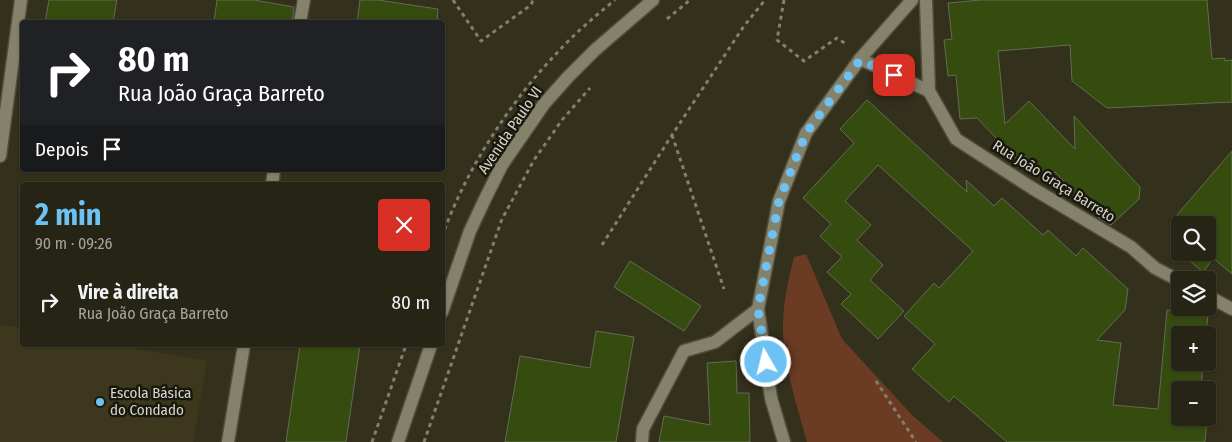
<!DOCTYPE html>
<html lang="pt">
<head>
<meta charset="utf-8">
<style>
  :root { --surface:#262415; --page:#2e2c1e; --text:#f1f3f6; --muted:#a4a4a0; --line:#424134; --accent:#6ec2f3 }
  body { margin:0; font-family:"Fira Sans Condensed",sans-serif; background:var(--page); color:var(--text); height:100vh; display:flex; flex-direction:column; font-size:19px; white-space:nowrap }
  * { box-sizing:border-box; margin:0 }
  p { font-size:16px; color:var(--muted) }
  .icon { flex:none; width:28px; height:28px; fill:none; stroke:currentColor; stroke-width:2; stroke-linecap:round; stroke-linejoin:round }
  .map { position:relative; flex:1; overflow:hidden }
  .panel { position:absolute; left:20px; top:182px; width:425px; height:165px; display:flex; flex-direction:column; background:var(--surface); border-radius:5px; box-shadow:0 1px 4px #0004,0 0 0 1px var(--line) }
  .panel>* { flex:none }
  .guide { position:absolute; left:20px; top:20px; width:425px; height:152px; border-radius:5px; box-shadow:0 1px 4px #0004,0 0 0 1px var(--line); background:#202124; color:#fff; overflow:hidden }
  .buttons { position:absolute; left:1171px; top:216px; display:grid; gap:10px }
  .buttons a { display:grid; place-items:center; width:45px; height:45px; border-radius:5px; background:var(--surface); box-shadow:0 1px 4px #0004,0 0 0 1px var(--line); font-size:25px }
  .pin { position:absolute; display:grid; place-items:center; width:42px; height:42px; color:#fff; margin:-21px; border-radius:10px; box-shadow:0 2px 8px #0006 }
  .me { position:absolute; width:55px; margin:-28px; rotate:352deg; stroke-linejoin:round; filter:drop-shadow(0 0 4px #0008) }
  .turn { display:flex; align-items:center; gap:18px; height:105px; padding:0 15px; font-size:22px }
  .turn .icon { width:65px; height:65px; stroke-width:2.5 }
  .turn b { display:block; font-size:35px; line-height:42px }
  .then { display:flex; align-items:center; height:48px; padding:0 15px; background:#0003; gap:10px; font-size:19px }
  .round { display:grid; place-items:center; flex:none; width:52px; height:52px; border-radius:5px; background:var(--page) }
  .overview { display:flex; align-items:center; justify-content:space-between; height:85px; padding:0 15px }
  h1 { font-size:30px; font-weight:700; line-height:38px; color:var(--accent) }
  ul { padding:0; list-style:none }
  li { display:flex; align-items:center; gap:15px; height:70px; padding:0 15px }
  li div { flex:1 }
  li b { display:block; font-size:19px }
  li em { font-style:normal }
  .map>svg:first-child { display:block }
</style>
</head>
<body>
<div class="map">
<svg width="1232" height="442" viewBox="0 0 1232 442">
  <rect width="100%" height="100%" fill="#33301c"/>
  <polygon fill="#3d381d" points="0,324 22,328 22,345 116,345 207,361 193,442 0,442"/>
  <path fill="#6b3b23" d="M806,254L842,339L913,416L943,442H807C797,406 785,370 783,333C782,307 788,281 794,257Z"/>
  <g fill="#364b0e" stroke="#626c57" fill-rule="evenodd">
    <polygon points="49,0 117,0 113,22 45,22"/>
    <polygon points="217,0 254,0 294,7 292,22 214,22"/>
    <polygon points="360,0 378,0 438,9 437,22 357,22"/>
    <polygon points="981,0 1207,0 1212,59 1225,58 1225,61 1232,60 1232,102 1107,108 1072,81 1070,45 998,51 1005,124 1029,101 1075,149 1074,116 1140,187 1139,199 1111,225 1099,218 1055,172 1048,180 1025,156 1019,162 977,118 960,119 956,75 948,76 944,40 952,39 948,3"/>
    <polygon points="867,100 967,192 966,180 994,206 1002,198 1043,235 1048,230 1076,256 1083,248 1128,289 1125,310 1097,340 1121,343 1113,405 1158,409 1167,310 1208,314 1206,335 1180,335 1180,362 1203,362 1201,390 1180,390 1180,418 1207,418 1205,442 1007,442 954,396 949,402 912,369 935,344 904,316 934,283 939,288 973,251 878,165 845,201 871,225 857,240 883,265 870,280 904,311 878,339 841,304 851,294 827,272 842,257 820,236 831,224 803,198 854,143 840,129"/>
    <path d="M1232,151V274L1213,258L1212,260L1203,272L1173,247L1176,216ZM1180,225H1208V252H1180Z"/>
    <polygon points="630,261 701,306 684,331 614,287"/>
    <polygon points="596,331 634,337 616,442 505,442 520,356 590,368"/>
    <polygon points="300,345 360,345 346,442 286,442"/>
    <polygon points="736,361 737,393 749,393 750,442 659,442 664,416 710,425 707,363"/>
  </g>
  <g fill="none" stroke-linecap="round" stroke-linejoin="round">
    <g stroke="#504d3c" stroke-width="15">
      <g id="minor">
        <polyline points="926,0 929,91 956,139 1032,188 1131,247 1155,268 1180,281"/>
        <polyline points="300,22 304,0"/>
        <polyline points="860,59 929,91"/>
        <polyline points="0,156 21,0"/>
        <polyline points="272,185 274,170"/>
        <polyline points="1208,296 1232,309"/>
        <polyline points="228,442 244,345"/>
        <polyline points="642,442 643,429 684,351 715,342 758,309"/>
        <polyline points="784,442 771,398 758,309 779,201 806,133 860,59 912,0"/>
      </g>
    </g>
    <g stroke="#504d3c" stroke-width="15">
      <g id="secondary">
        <polyline points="442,312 470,231 484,201 502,165 544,104 568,77 595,50 653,0"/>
        <polyline points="398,442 431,345"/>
      </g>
    </g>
    <g stroke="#827f6f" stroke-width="3" stroke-dasharray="4 4" stroke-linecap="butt">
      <polyline points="453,0 481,41 531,5 533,0"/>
      <polyline points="784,0 777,40 804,61 837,38 846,44"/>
      <polyline points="667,19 690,0"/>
      <polyline points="672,135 724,289"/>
      <path d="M442,237C464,173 509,103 556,54C574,34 594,17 615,0"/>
      <polyline points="602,245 672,135 744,26 765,0"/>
      <polyline points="876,381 916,442"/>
      <polyline points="372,442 406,345"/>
      <polyline points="424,442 502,219 534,160 562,120 590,88"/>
    </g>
    <use href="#minor" stroke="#85826b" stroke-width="12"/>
    <use href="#secondary" stroke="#85826b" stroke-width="12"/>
  </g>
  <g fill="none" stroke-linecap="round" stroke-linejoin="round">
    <polyline stroke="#6ec2f3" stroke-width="9" stroke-dasharray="0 16.2" points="766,362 758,309 779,201 806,133 860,60 894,75"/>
  </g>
  <circle fill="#6ec2f3" stroke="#19180f" stroke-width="2" cx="100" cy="402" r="5"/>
  <g text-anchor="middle" stroke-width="5" stroke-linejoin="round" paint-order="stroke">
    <g font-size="15" fill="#d7d5c8" stroke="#19180f">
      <text transform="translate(510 130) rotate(-56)" y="5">Avenida Paulo VI</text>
      <text transform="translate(1054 181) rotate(32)" y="5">Rua João Graça Barreto</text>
    </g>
    <g font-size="15" fill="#d7d5c8" stroke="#19180f" text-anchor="start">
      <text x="110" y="398">Escola Básica<tspan x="110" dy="17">do Condado</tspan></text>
    </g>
  </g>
</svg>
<div class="buttons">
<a><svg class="icon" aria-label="search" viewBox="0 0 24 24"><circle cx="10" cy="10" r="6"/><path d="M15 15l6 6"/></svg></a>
<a><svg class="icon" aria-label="layers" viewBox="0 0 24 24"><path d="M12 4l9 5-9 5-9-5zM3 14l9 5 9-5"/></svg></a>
<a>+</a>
<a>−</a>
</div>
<div class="pin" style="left:894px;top:75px;background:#d93025"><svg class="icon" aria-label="arrive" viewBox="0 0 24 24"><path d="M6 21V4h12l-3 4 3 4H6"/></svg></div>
<svg class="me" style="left:766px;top:362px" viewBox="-20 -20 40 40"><circle r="17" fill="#6ec2f3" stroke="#fff" stroke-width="3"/><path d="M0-11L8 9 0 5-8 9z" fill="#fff"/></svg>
<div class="guide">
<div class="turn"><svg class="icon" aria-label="right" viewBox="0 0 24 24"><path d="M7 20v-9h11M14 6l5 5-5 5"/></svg><div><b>80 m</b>Rua João Graça Barreto</div></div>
<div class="then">Depois<svg class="icon" aria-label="arrive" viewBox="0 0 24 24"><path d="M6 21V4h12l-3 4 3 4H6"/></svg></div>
</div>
<section class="panel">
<div class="overview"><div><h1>2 min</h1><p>90 m · 09:26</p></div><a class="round" style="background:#d93025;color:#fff"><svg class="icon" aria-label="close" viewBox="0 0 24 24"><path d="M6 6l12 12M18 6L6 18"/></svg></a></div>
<ul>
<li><svg class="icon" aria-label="right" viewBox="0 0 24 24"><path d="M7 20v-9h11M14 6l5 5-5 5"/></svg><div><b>Vire à direita</b><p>Rua João Graça Barreto</p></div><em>80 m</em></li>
</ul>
</section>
</div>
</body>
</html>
